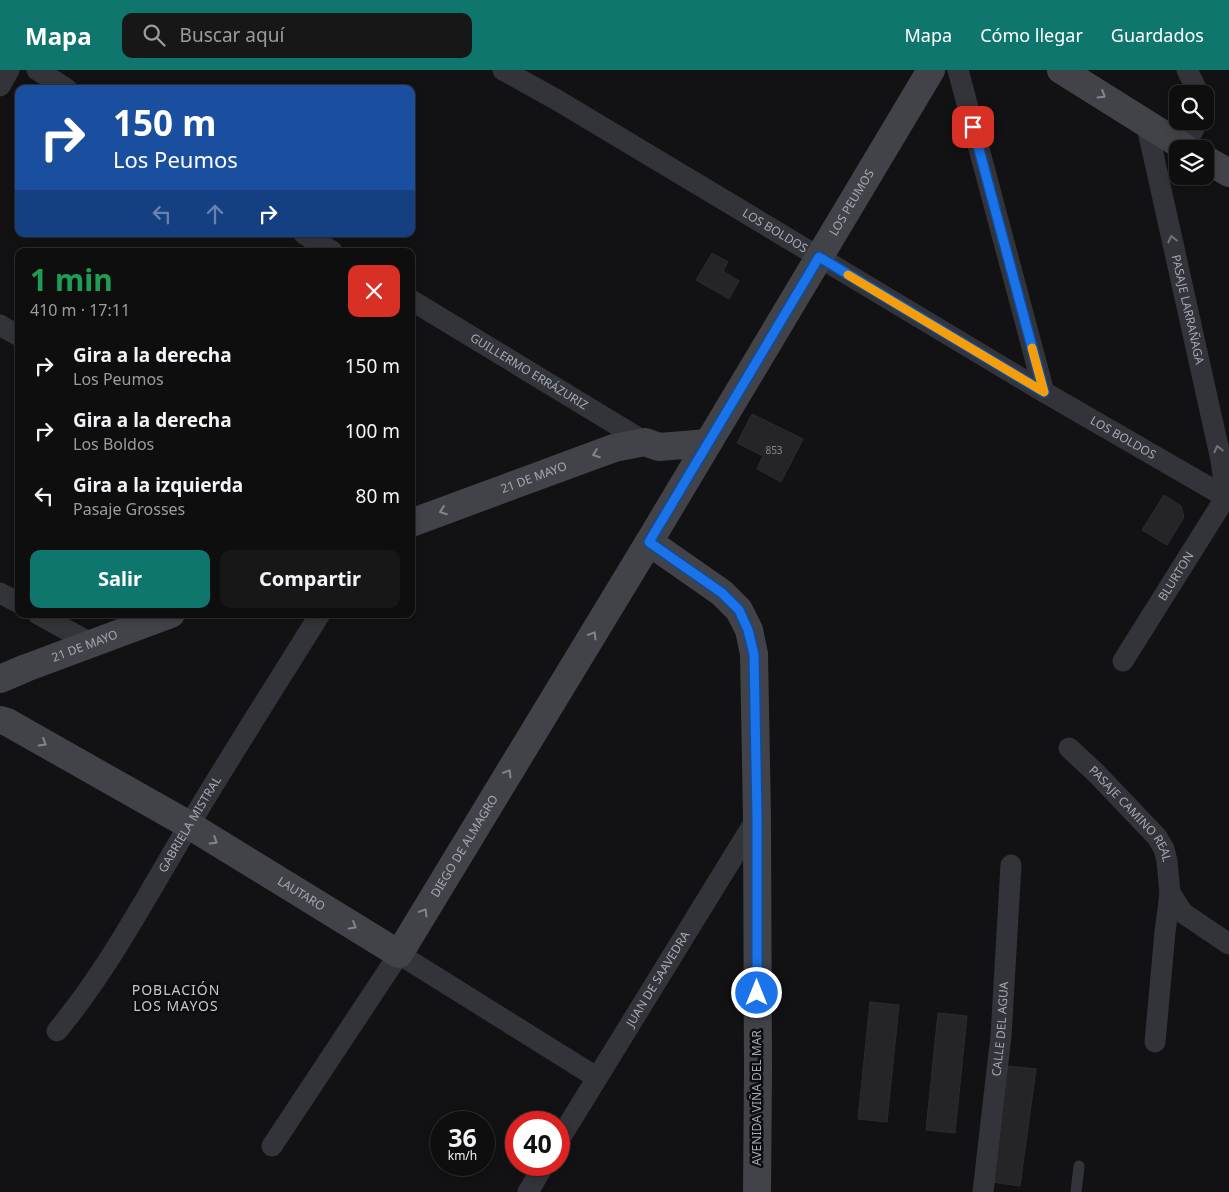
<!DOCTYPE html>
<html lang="es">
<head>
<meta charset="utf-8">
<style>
  :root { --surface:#0e0e0f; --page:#171718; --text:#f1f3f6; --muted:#9b9c9e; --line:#2e2e2f; --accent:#0f766e }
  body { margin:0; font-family:"Noto Sans",sans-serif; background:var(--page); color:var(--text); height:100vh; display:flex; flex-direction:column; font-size:19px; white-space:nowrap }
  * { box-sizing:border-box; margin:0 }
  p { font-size:16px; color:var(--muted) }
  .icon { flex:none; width:28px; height:28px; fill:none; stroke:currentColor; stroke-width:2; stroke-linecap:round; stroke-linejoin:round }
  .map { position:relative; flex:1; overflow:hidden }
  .details { position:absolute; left:15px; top:178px; width:400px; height:370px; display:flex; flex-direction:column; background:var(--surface); border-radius:10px; box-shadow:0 2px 8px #0003,0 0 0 1px var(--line) }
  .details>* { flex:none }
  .top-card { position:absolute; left:15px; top:15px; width:400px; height:152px; border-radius:10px; box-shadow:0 2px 8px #0003,0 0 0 1px var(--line); background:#1a4fa0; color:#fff; overflow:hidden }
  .buttons { position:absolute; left:1169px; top:15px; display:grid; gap:10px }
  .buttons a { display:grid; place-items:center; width:45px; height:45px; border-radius:10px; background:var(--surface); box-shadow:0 2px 8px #0003,0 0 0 1px var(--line); font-size:25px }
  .speed { position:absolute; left:430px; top:1041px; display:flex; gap:10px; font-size:25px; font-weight:700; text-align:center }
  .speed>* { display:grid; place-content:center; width:65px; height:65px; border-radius:50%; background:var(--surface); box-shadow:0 2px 8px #0003,0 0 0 1px var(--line); line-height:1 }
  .speed small { font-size:12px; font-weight:400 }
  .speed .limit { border:8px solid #d22; background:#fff; color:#111 }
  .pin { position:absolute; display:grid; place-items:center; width:42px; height:42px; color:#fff; margin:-21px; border-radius:10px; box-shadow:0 2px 8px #0006 }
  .me { position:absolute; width:55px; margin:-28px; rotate:0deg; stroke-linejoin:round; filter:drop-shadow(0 0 4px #0008) }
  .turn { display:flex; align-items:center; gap:18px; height:105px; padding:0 15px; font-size:22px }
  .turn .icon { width:65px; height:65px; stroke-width:2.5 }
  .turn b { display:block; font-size:35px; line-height:42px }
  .lanes { display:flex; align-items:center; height:48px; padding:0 15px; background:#0003; justify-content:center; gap:25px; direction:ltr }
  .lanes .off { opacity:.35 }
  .round { display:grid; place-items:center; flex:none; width:52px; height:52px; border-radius:10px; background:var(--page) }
  .overview { display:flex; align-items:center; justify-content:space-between; height:85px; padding:0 15px }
  h1 { font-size:30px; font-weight:700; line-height:38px; color:#1e9e55 }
  .cta { display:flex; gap:10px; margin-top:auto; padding:10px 15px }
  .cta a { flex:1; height:58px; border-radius:10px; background:var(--accent); color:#fff; font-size:20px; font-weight:700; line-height:58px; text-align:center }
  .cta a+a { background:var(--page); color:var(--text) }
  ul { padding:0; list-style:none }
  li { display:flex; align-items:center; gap:15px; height:65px; padding:0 15px }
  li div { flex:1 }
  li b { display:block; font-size:19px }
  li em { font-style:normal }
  header { display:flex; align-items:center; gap:30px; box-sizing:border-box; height:70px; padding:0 25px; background:var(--accent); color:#fff }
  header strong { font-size:24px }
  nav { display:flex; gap:28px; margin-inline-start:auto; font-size:18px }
  .search { width:350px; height:45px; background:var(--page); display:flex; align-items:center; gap:12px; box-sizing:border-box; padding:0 18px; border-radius:10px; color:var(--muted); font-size:19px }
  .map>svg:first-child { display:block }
</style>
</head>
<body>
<header>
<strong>Mapa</strong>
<div class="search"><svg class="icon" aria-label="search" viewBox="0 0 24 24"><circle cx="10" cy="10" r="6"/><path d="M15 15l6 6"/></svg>Buscar aquí</div>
<nav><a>Mapa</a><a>Cómo llegar</a><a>Guardados</a></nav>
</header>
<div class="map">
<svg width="1229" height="1122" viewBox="0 0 1229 1122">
  <rect width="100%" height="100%" fill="#121214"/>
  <g fill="#252528" stroke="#2c2c30">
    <polygon points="712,183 728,192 723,201 739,211 729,229 696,210"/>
    <polygon points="752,344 803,369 781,412 757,399 763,386 737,373"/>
    <polygon points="1164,425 1181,436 1184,447 1167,475 1142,460"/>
    <polygon points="870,932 899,935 887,1052 858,1049"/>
    <polygon points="938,943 967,946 955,1063 926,1060"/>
    <polygon points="1007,996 1036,999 1020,1116 992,1112"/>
  </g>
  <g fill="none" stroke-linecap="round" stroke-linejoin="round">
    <polyline stroke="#333439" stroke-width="11" points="1076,1122 1079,1096"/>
    <g stroke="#333439" stroke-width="21">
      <polyline points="37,0 67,19"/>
      <path id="s1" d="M503,0L557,30L1044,322L1229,429"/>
      <polyline points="958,0 1044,322"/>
      <polyline points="1187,0 1199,24"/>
      <polyline points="0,16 9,0"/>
      <path id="s2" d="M1146,52L1221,390L1226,428"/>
      <polyline points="1184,77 1198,51"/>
      <polyline points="304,164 332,181"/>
      <path id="s3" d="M411,230L645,372"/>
      <polyline points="0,255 19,266"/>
      <polyline points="0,523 19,533"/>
      <polyline points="38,544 92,574"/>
      <path id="s4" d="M1123,591L1229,422"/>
      <path id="s5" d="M1069,678L1096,703L1157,767L1164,779L1167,791L1170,823L1183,843L1229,874"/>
      <path id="s6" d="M57,961C109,898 146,827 188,757C231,685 276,615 320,544"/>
      <polyline points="1155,972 1165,862 1170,823"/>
      <path id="s7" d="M559,1070L757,748"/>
      <polyline points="272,1076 399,884 596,1007"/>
      <polyline points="528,1122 544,1095"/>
      <path id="s8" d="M983,1122L1001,966L1011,795"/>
    </g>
    <g stroke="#414349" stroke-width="28">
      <polyline points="1061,0 1187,79"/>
      <polyline points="1205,89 1229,103"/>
      <path id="s9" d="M411,453L614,378L645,372L659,377L708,373"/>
      <polyline points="649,472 722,523 739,540 749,560 754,584 757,748 758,1001 757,1122"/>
      <path id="s10" d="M0,609L26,598L171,544"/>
      <path id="s11" d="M0,650L7,652L189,755L399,884L649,472L931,0"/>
    </g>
  </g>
  <defs><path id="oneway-chevron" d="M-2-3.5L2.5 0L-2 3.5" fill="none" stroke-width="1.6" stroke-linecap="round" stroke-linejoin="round" transform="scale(1.25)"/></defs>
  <g stroke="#80868f">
    <use href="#oneway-chevron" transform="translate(1102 25) rotate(32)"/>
    <use href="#oneway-chevron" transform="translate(596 384) rotate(160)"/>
    <use href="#oneway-chevron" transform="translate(443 441) rotate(160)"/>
    <use href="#oneway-chevron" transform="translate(593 565) rotate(-59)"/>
    <use href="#oneway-chevron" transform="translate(43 673) rotate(30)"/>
    <use href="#oneway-chevron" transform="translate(508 703) rotate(-59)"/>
    <use href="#oneway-chevron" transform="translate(214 771) rotate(32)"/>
    <use href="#oneway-chevron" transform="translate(424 842) rotate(-59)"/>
    <use href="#oneway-chevron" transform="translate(353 856) rotate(31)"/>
  </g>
  <g stroke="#70757d">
    <use href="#oneway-chevron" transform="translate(1172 169) rotate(-103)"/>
    <use href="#oneway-chevron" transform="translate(1218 379) rotate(-103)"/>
  </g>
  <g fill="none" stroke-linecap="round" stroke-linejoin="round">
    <g stroke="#114b97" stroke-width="12">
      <polyline id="route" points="757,923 757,748 754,584 748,560 739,540 722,523 649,472 819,187 1044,322 973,57"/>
    </g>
    <use href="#route" stroke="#1a73e8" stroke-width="9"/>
    <polyline stroke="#f59e0b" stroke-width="9" points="848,205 1044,322 1032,278"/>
  </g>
  <g text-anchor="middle" stroke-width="5" stroke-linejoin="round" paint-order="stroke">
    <g font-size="10" fill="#828891">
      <text x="774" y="384">853</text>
    </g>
    <g font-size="12" fill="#a2aab5" stroke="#0d0d0f">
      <text dy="4" stroke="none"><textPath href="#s11" startOffset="1340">LOS PEUMOS</textPath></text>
      <text dy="4" stroke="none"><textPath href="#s1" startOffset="316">LOS BOLDOS</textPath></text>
      <text dy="4" stroke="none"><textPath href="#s2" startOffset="192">PASAJE LARRAÑAGA</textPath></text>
      <text dy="4" stroke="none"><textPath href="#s3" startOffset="138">GUILLERMO ERRÁZURIZ</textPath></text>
      <text dy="4" stroke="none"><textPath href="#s1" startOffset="721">LOS BOLDOS</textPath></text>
      <text dy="4" stroke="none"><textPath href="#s9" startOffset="131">21 DE MAYO</textPath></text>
      <text dy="4" stroke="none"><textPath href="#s4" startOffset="100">BLURTON</textPath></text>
      <text dy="4" stroke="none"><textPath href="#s10" startOffset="91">21 DE MAYO</textPath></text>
      <text dy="4" stroke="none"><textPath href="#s5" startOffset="91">PASAJE CAMINO REAL</textPath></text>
      <text dy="4" stroke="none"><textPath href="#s6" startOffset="246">GABRIELA MISTRAL</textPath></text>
      <text dy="4" stroke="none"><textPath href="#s11" startOffset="589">DIEGO DE ALMAGRO</textPath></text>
      <text dy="4" stroke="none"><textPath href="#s11" startOffset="348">LAUTARO</textPath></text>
      <text dy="4" stroke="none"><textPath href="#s7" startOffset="189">JUAN DE SAAVEDRA</textPath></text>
      <text dy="4" stroke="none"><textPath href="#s8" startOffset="164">CALLE DEL AGUA</textPath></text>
      <text transform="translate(757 1028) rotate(-90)" y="4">AVENIDA VIÑA DEL MAR</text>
    </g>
    <g font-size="14" letter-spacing="1" fill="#c4c8d1" stroke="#0d0d0f">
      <text x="176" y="925">POBLACIÓN<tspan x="176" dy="16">LOS MAYOS</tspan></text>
    </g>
  </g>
</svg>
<div class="buttons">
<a><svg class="icon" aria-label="search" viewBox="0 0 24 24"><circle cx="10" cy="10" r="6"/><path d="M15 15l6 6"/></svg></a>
<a><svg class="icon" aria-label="layers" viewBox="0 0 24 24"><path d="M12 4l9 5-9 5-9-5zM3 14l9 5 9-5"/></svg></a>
</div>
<div class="speed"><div>36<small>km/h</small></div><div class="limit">40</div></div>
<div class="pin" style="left:973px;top:57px;background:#d93025"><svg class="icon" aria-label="arrive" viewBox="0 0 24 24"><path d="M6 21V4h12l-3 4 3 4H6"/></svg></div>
<svg class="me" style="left:757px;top:923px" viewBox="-20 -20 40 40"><circle r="17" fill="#1a73e8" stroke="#fff" stroke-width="3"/><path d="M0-11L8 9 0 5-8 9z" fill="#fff"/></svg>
<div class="top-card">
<div class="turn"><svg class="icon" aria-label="right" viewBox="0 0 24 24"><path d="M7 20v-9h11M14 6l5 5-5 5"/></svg><div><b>150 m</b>Los Peumos</div></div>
<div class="lanes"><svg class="icon off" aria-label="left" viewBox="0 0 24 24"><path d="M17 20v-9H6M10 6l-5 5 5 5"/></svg><svg class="icon off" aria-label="ahead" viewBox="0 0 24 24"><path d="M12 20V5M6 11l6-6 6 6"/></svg><svg class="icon" aria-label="right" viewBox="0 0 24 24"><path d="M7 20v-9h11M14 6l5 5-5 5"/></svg></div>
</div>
<section class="details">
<div class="overview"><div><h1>1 min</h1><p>410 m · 17:11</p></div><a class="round" style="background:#d93025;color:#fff"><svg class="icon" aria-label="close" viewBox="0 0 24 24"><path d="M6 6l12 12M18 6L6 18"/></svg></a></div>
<ul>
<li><svg class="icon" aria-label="right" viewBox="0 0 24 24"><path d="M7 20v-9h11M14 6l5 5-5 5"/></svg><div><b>Gira a la derecha</b><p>Los Peumos</p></div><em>150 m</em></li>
<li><svg class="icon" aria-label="right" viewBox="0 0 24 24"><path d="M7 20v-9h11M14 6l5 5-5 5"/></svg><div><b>Gira a la derecha</b><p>Los Boldos</p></div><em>100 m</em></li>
<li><svg class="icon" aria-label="left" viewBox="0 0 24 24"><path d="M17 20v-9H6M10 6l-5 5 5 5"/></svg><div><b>Gira a la izquierda</b><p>Pasaje Grosses</p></div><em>80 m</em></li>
</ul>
<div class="cta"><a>Salir</a><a>Compartir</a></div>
</section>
</div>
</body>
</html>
